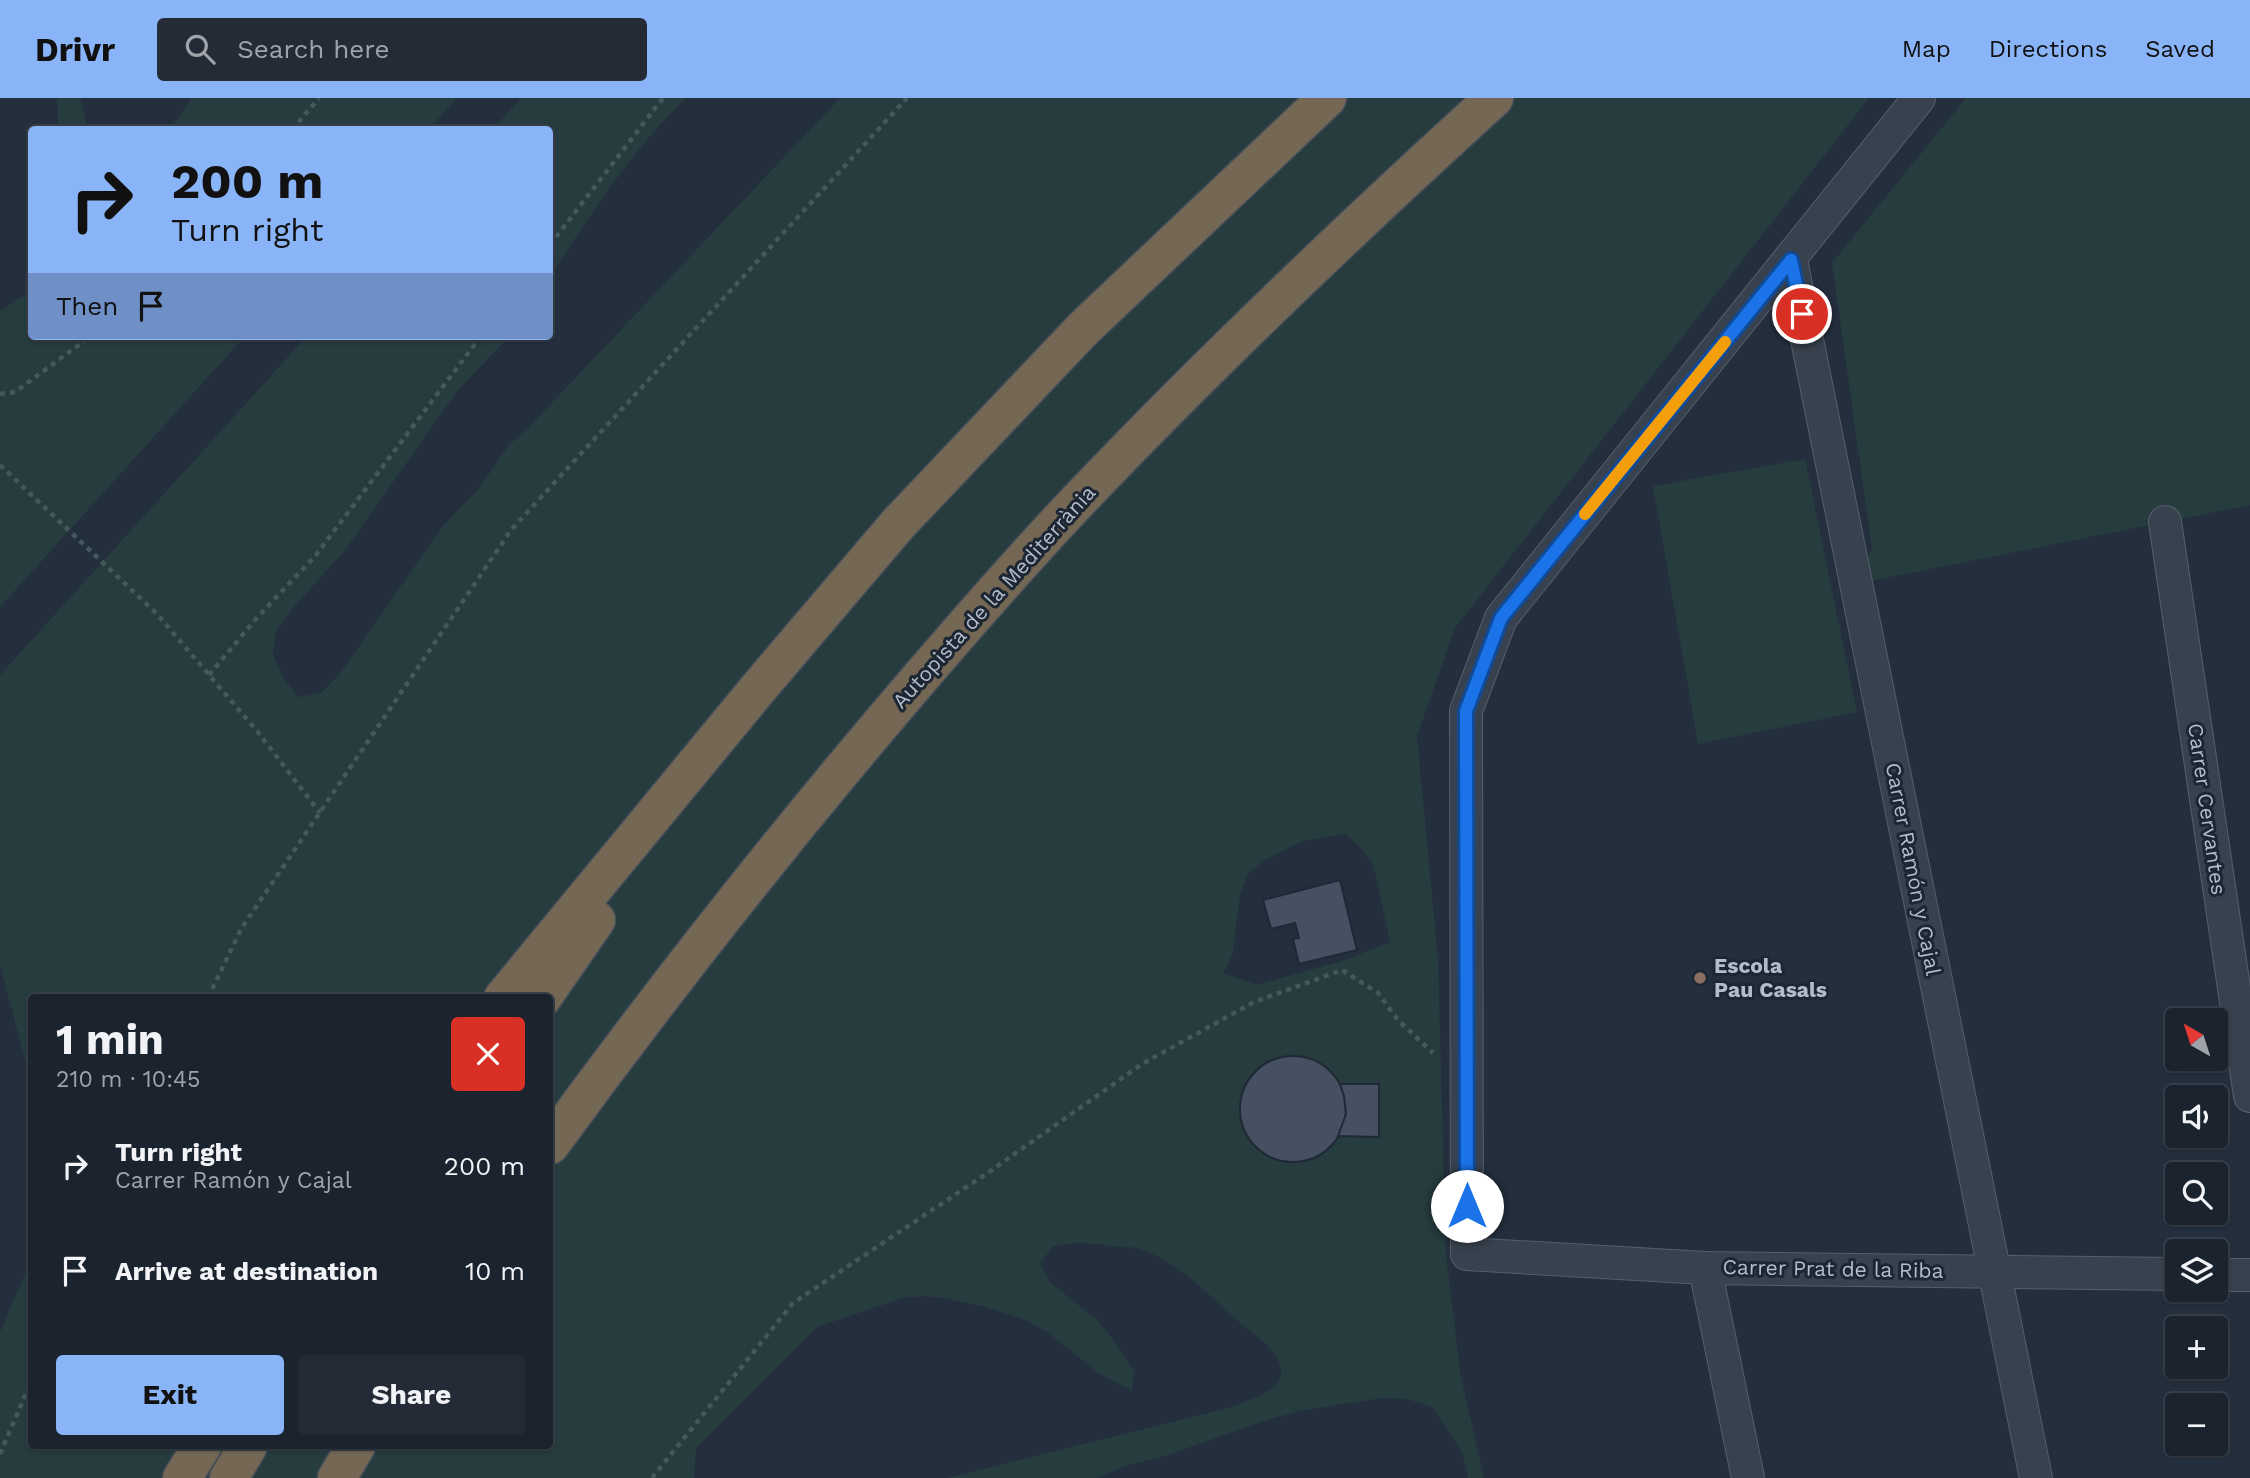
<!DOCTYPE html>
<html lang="en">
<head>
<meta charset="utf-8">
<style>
  :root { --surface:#1b232e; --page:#242b36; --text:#f1f3f6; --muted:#a0a4aa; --line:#39404a; --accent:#8ab4f8 }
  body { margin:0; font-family:"Work Sans",sans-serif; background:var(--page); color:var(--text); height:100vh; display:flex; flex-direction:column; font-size:26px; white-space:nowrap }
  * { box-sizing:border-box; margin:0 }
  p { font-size:23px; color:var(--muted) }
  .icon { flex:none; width:38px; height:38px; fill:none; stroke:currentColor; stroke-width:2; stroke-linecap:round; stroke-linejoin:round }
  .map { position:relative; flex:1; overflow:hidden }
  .details { position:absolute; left:28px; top:896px; width:525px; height:455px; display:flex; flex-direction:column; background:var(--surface); border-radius:7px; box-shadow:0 2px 5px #0004,0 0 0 2px var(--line) }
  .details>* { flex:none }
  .top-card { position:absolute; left:28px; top:28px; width:525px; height:214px; border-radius:7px; box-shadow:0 2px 5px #0004,0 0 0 2px var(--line); background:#8ab4f8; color:#111; overflow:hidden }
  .needle { width:46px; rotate:321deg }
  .buttons { position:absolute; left:2165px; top:910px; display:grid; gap:14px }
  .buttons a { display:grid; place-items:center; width:63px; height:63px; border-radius:7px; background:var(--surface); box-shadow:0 2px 5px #0004,0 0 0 2px var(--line); font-size:35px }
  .pin { position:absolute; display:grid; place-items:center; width:60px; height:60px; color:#fff; margin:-30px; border:4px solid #fff; border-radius:50%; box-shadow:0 2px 7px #0007 }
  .me { position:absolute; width:77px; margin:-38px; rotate:0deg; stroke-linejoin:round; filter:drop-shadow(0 0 5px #0008) }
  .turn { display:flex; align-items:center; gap:24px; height:147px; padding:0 28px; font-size:32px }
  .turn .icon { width:91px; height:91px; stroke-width:2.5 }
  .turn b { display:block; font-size:49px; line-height:60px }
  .then { display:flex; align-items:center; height:66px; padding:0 28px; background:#0003; gap:14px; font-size:26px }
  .round { display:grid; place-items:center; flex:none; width:74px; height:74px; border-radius:7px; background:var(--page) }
  .summary { display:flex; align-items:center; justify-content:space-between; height:119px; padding:0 28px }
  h1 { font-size:42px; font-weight:700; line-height:52px }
  .primary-button { display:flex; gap:14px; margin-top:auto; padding:14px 28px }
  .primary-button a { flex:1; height:80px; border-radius:7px; background:var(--accent); color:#111; font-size:28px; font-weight:700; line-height:80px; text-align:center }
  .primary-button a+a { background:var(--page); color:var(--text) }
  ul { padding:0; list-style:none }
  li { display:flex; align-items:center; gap:21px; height:105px; padding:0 28px }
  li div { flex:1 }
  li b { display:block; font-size:26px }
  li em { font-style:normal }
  header { display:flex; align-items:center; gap:42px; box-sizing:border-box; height:98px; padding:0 35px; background:var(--accent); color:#111 }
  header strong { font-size:33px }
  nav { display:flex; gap:38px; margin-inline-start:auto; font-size:24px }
  .search { width:490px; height:63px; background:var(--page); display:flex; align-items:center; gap:18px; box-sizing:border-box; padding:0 24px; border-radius:7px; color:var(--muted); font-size:26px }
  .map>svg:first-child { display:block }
</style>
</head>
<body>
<header>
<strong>Drivr</strong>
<div class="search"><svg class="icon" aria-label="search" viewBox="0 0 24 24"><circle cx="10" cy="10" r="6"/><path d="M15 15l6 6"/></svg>Search here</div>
<nav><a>Map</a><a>Directions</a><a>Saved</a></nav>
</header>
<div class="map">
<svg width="2250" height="1380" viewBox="0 0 2250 1380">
  <rect width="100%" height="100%" fill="#242f3e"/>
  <g fill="#263c3f" fill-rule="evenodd">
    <polygon points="56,0 80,0 88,31 58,31 58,9"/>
    <polygon points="191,0 457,0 429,31 165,31 179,20"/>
    <path d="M521,0H686C632,52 590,117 550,179V32L493,31Z"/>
    <path d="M840,0H1869L1455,530L1417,638L1438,861L1446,1157L1461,1279L1484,1380H1468L1462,1353L1432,1309L1407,1301L1382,1300L1300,1313L1264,1323L1162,1359L1129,1367L1097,1380H948L1225,1311C1240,1306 1279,1295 1281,1276C1283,1257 1256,1237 1243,1227C1207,1198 1179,1160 1131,1149C1124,1148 1116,1149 1109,1148C1088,1145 1073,1143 1052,1149L1040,1166L1050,1184L1098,1223L1111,1239L1134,1273L1132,1293L1097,1274L1046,1233L1026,1222L986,1209L943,1200L924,1198L903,1200L817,1229L696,1350L694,1380H0V1234L31,1163L32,1348H550V900H32L31,985L0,867V577L307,238H510L457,293L346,451L293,510L276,532L273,557L283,580L298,599L321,595L339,577L442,429L479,390L509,347L527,331ZM1345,736L1360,749L1373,765L1390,844L1342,863L1257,887L1223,875L1233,856L1240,796L1248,775L1265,762L1302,743Z"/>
    <polygon points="1966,0 2250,0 2250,407 1855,486 1872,451 1832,165"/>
    <polygon points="31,193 32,238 245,238 0,509 0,213"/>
    <polygon points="1805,361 1857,614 1698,646 1653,388"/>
  </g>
  <g fill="#455162" stroke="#1f2835" stroke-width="2">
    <polygon points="1340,782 1357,852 1299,866 1293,841 1299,840 1295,825 1271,831 1263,802"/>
    <circle cx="1293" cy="1011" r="53"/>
    <polygon points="1340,986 1379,986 1379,1039 1338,1038 1346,1016 1344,998"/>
  </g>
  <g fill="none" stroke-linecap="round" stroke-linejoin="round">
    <g stroke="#565f6c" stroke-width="34">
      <g id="minor">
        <polyline points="1919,0 1501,520 1466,613 1467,1156 1705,1170 2177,1176"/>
        <polyline points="1791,162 2036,1380"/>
        <polyline points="2165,424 2250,998"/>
        <polyline points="1705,1170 1748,1380"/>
        <polyline points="2216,1177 2250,1177"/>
      </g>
    </g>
    <g stroke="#434c59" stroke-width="41">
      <g id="motorway">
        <polyline points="503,900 756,593 898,426 1083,231 1327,0"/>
        <polyline points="542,900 596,822"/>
        <path d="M550,1047C653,906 761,768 874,634C940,556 1006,479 1076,405C1210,264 1350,131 1494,0"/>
        <polyline points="182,1380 202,1348"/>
        <polyline points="229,1380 248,1348"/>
        <polyline points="337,1380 356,1348"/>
      </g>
    </g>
    <g stroke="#44595c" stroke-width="4.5" stroke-dasharray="5 5" stroke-linecap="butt">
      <polyline points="292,32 319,0"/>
      <polyline points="550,147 663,0"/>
      <polyline points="0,296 15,294 91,238"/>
      <polyline points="0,367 157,516 257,633 320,715"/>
      <polyline points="209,577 255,522 316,457 481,238"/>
      <polyline points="208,900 241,831 511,432 907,0"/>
      <polyline points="0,1356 32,1281"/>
      <polyline points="652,1380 793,1205 989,1074 1142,966 1254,904 1342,872 1378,895 1397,921 1433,955"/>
    </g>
    <use href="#minor" stroke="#38414e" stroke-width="32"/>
    <use href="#motorway" stroke="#746855" stroke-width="38"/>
  </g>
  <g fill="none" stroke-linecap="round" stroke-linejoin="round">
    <g stroke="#114b97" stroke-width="18">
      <polyline id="route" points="1467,1108 1466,613 1501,520 1791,162 1802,216"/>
    </g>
    <use href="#route" stroke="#1a73e8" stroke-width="12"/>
    <polyline stroke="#f59e0b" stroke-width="12" points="1585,416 1725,244"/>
  </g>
  <circle fill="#8d6e63" stroke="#1d2633" stroke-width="2.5" cx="1700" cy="880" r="7"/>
  <g text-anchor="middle" stroke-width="6" stroke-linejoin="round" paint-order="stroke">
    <g font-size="21" fill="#b4bcc9" stroke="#1d2633">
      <text transform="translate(994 499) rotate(-48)" y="7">Autopista de la Mediterrània</text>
      <text transform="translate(2207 711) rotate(82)" y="7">Carrer Cervantes</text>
      <text transform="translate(1913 771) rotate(79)" y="7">Carrer Ramón y Cajal</text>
      <text transform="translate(1833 1171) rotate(1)" y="7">Carrer Prat de la Riba</text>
    </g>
    <g font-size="21" font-weight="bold" fill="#b4bcc9" stroke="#1d2633" text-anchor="start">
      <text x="1714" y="875">Escola<tspan x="1714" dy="24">Pau Casals</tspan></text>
    </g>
  </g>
</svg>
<div class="buttons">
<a><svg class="needle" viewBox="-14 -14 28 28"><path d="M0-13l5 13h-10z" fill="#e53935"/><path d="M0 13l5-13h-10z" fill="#a0a4aa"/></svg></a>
<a><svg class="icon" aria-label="sound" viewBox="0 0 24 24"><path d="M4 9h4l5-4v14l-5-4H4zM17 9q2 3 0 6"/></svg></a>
<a><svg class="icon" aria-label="search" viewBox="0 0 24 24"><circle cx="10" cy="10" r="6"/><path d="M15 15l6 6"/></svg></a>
<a><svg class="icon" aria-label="layers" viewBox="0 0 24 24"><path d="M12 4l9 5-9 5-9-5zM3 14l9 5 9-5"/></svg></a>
<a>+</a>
<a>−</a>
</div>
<div class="pin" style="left:1802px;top:216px;background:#d93025"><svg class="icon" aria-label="arrive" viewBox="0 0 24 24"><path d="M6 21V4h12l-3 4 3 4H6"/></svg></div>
<svg class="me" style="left:1467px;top:1108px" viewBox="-20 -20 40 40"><circle r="19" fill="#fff"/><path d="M0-13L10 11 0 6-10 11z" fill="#1a73e8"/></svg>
<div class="top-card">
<div class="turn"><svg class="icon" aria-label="right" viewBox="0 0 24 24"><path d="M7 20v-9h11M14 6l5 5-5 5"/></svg><div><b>200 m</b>Turn right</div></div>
<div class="then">Then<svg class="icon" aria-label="arrive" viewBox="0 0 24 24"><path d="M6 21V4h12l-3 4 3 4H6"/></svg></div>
</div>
<section class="details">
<div class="summary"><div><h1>1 min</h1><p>210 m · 10:45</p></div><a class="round" style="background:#d93025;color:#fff"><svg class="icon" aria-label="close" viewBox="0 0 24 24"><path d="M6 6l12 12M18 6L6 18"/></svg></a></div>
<ul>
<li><svg class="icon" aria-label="right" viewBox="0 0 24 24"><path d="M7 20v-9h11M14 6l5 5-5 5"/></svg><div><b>Turn right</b><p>Carrer Ramón y Cajal</p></div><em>200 m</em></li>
<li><svg class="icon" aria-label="arrive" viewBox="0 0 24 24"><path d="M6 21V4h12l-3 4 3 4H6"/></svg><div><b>Arrive at destination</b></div><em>10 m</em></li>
</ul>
<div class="primary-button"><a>Exit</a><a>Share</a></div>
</section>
</div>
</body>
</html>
